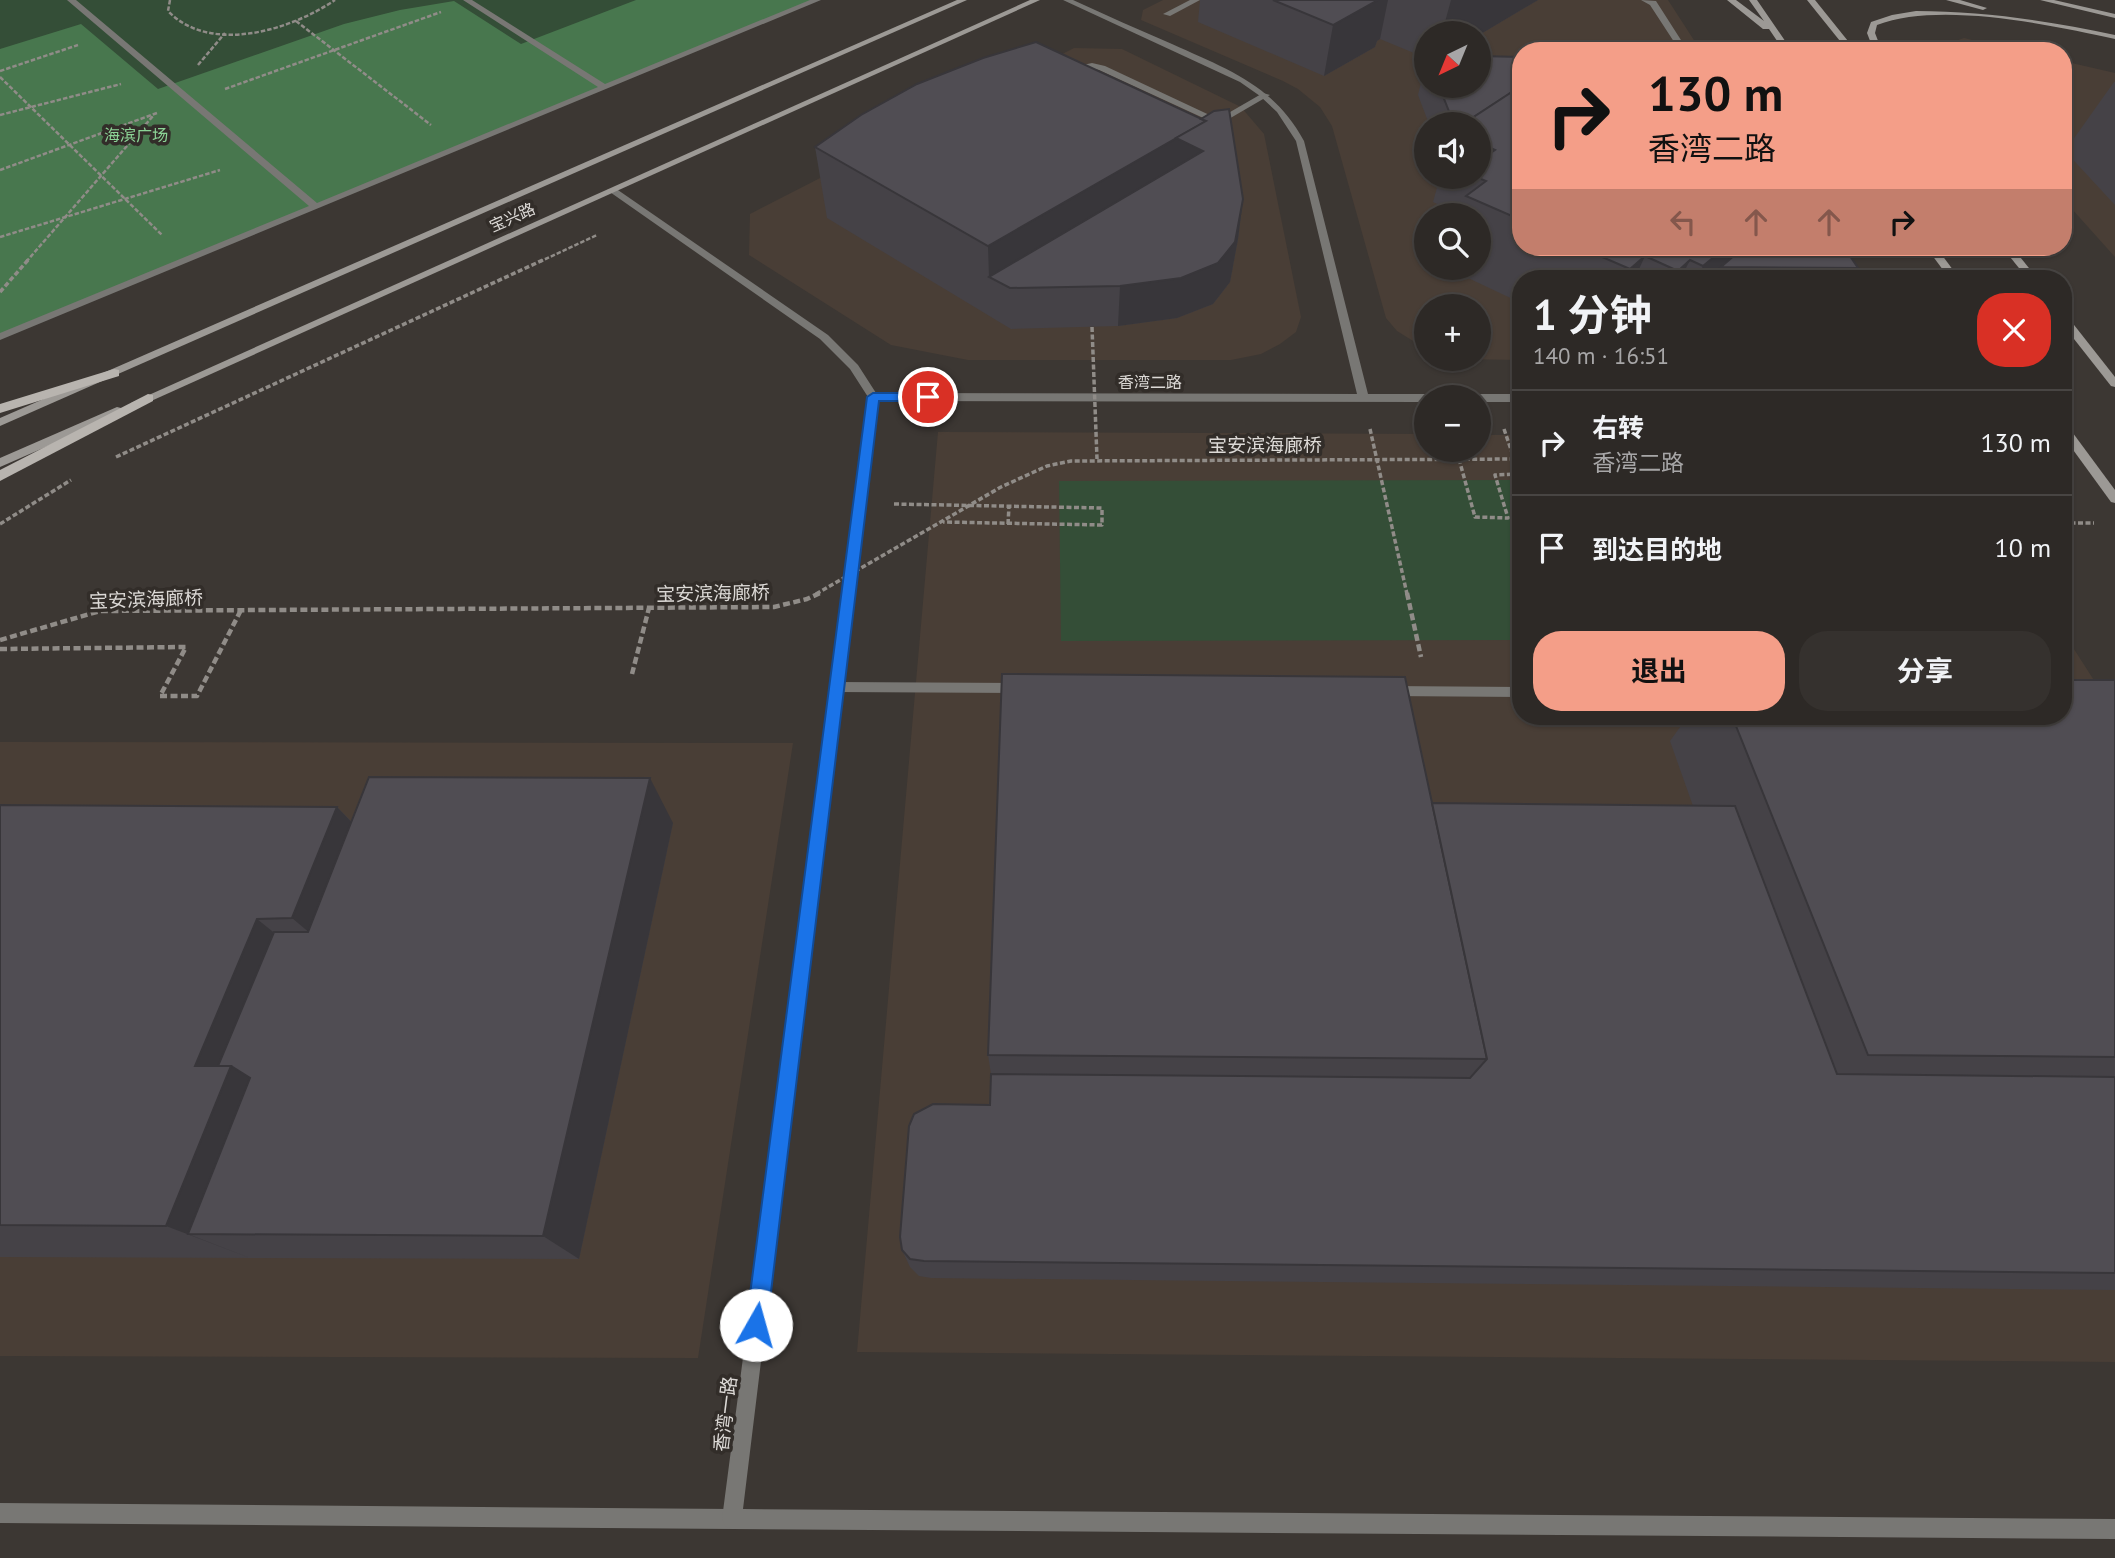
<!DOCTYPE html>
<html lang="zh">
<head>
<meta charset="utf-8">
<style>
  :root { --surface:#2d2926; --page:#35312e; --text:#f1f3f6; --muted:#a7a6a7; --line:#484543; --accent:#f49e88 }
  body { margin:0; font-family:"PT Sans","Noto Sans SC",sans-serif; background:var(--page); color:var(--text); height:100vh; display:flex; flex-direction:column; font-size:26px; white-space:nowrap }
  * { box-sizing:border-box; margin:0 }
  p { font-size:23px; color:var(--muted) }
  .icon { flex:none; width:38px; height:38px; fill:none; stroke:currentColor; stroke-width:2; stroke-linecap:round; stroke-linejoin:round }
  .map { position:relative; flex:1; overflow:hidden }
  .sheet { position:absolute; left:1512px; top:270px; width:560px; height:455px; display:flex; flex-direction:column; background:var(--surface); border-radius:28px; box-shadow:0 2px 5px #0004,0 0 0 2px var(--line) }
  .sheet>* { flex:none }
  .guide { position:absolute; left:1512px; top:42px; width:560px; height:214px; border-radius:28px; box-shadow:0 2px 5px #0004,0 0 0 2px var(--line); background:#f49e88; color:#111; overflow:hidden }
  .needle { width:46px; rotate:223deg }
  .tools { position:absolute; left:1414px; top:21px; display:grid; gap:14px }
  .tools a { display:grid; place-items:center; width:77px; height:77px; border-radius:50%; background:var(--surface); box-shadow:0 2px 5px #0004,0 0 0 2px var(--line); font-size:35px }
  .pin { position:absolute; display:grid; place-items:center; width:60px; height:60px; color:#fff; margin:-30px; border:4px solid #fff; border-radius:50%; box-shadow:0 2px 7px #0007 }
  .me { position:absolute; width:77px; margin:-38px; rotate:7deg; stroke-linejoin:round; filter:drop-shadow(0 0 5px #0008) }
  .turn { display:flex; align-items:center; gap:24px; height:147px; padding:0 21px; font-size:32px }
  .turn .icon { width:91px; height:91px; stroke-width:2.5 }
  .turn b { display:block; font-size:49px; line-height:60px }
  .lanes { display:flex; align-items:center; height:66px; padding:0 21px; background:#0003; justify-content:center; gap:35px; direction:ltr }
  .lanes .off { opacity:.35 }
  .round { display:grid; place-items:center; flex:none; width:74px; height:74px; border-radius:28px; background:var(--page) }
  .overview { display:flex; align-items:center; justify-content:space-between; height:119px; padding:0 21px }
  h1 { font-size:42px; font-weight:700; line-height:52px }
  .primary-button { display:flex; gap:14px; margin-top:auto; padding:14px 21px }
  .primary-button a { flex:1; height:80px; border-radius:28px; background:var(--accent); color:#111; font-size:28px; font-weight:700; line-height:80px; text-align:center }
  .primary-button a+a { background:var(--page); color:var(--text) }
  ul { padding:0; list-style:none }
  li { display:flex; align-items:center; gap:21px; height:105px; padding:0 21px; border-top:2px solid var(--line) }
  li div { flex:1 }
  li b { display:block; font-size:26px }
  li em { font-style:normal }
  .map>svg:first-child { display:block }
</style>
</head>
<body>
<div class="map">
<svg width="2115" height="1558" viewBox="0 0 2115 1558">
  <rect width="100%" height="100%" fill="#3c3733"/>
  <g fill="#493e36" fill-rule="evenodd">
    <path d="M1163,0H1668L1701,51H1521V360L1460,359H1457H1479V306H1426V349L1397,331L1386,318L1332,126L1320,107L1298,89L1283,81L1141,20L1143,10ZM1426,33H1479V86H1426ZM1426,124H1479V177H1426ZM1426,215H1479V268H1426Z"/>
    <polygon points="1964,38 2017,51 1929,50"/>
    <polygon points="1074,48 1122,49 1241,107 1264,134 1301,317 1296,332 1280,344 1261,354 1231,360 968,360 891,345 749,255 750,214"/>
    <polygon points="2063,61 2115,73 2115,257 2063,199"/>
    <polygon points="938,432 1426,434 1426,450 1479,450 1479,435 1521,435 1521,716 2063,716 2063,632 2115,713 2115,1362 857,1352"/>
    <polygon points="0,742 793,743 698,1358 0,1356"/>
  </g>
  <g fill="#344e37">
    <polygon points="0,0 817,0 0,337"/>
    <polygon points="1521,480 1521,640 1061,641 1059,481"/>
  </g>
  <polygon fill="#48774e" points="636,0 817,0 0,337 0,49 81,24 158,89 344,24 400,10 454,1 521,44"/>
  <g fill="none" stroke-linecap="round" stroke-linejoin="round">
    <g stroke="#908c88" stroke-width="2.5" stroke-dasharray="4.5 2" stroke-linecap="butt">
      <path d="M170,0L168,11C210,55 291,30 335,0"/>
      <polyline points="296,21 431,125"/>
      <polyline points="198,65 225,33"/>
      <polyline points="0,71 78,45"/>
      <polyline points="0,77 162,235"/>
      <polyline points="225,89 441,12"/>
      <polyline points="0,115 121,84"/>
      <polyline points="0,170 157,113"/>
      <polyline points="0,237 220,170"/>
      <polyline points="26,262 153,116"/>
      <polyline points="539,262 597,235"/>
    </g>
    <g stroke="#908c88" stroke-width="3.5" stroke-dasharray="5 2.5" stroke-linecap="butt">
      <polyline points="0,292 28,260"/>
      <polyline points="1370,429 1407,594"/>
      <polyline points="1504,429 1521,479"/>
      <polyline points="116,457 543,260"/>
      <polyline points="1459,459 1475,517 1508,518 1495,475 1519,474"/>
      <polyline points="894,504 1102,508 1102,525 943,522"/>
      <polyline points="2063,523 2094,523"/>
      <polyline points="0,524 71,480"/>
      <polyline points="1008,524 1009,506"/>
    </g>
    <g stroke="#908c88" stroke-width="4.5" stroke-dasharray="7 3.5" stroke-linecap="butt">
      <polyline points="1407,593 1421,657"/>
      <polyline points="0,649 186,647 160,696 197,696 241,610"/>
      <polyline points="632,674 649,608"/>
    </g>
    <g fill="#787774" fill-rule="evenodd">
      <polygon points="1190,0 1200,0 1170,16 1163,14"/>
      <polygon points="1641,0 1656,1 1688,51 1680,51 1650,5"/>
      <path d="M1092,63L1105,66L1218,119L1263,93L1270,95L1215,127L1212,126V122L1099,70C1089,67 1077,73 1069,68Z"/>
      <polygon points="836,682 1019,683 1026,688 1019,693 836,692 829,687"/>
      <polygon points="1389,686 1521,687 1521,697 1389,696 1382,691"/>
      <polygon points="0,1503 732,1509 739,1512 742,1519 739,1526 732,1529 0,1523"/>
    </g>
    <g fill="#787774" fill-rule="evenodd">
      <polygon points="67,0 76,0 317,203 598,87 463,0 472,0 605,84 810,0 821,0 0,340 0,333 309,206"/>
      <path d="M1063,0H1073C1106,15 1139,30 1172,44C1227,69 1274,85 1304,141L1368,394H1426L1431,397H1426V402L878,401L743,1509L2115,1519V1539L732,1529L725,1526L722,1519L868,397L850,369L820,339L607,190L615,188L828,335L858,365L876,393L1357,394L1296,141L1277,112L1260,96L1240,82Z"/>
      <polygon points="1479,394 1521,394 1521,402 1479,402 1479,397 1474,397"/>
    </g>
    <g fill="#9c9995" fill-rule="evenodd">
      <polygon points="957,0 967,0 0,426 0,418"/>
      <polygon points="1030,0 1040,0 140,406 136,407 131,403"/>
      <polygon points="1727,0 1736,0 1764,21 1749,0 1757,0 1792,51 1784,51 1769,29 1763,29"/>
      <polygon points="1807,0 1815,0 1856,51 1848,51"/>
      <polygon points="1946,0 1960,0 1987,8 1983,10"/>
      <polygon points="2040,0 2054,0 2115,14 2115,18"/>
      <path d="M1916,11C1983,11 2050,21 2115,35V39C2050,25 1940,1 1877,25L1875,33L1882,51H1874L1867,33L1871,22L1892,15Z"/>
      <polygon points="1926,247 1936,247 1959,278 1949,278"/>
      <polygon points="2002,247 2012,247 2037,278 2027,278"/>
      <polygon points="2063,315 2067,316 2115,377 2115,387 2111,386 2063,325"/>
      <polygon points="117,407 121,408 121,414 0,467 0,458"/>
      <polygon points="2063,424 2067,425 2115,490 2115,503 2111,502 2063,436"/>
    </g>
    <g fill="#b8b4af" fill-rule="evenodd">
      <polygon points="114,369 119,370 119,376 0,413 0,404"/>
      <polygon points="148,394 153,395 153,401 0,481 0,470"/>
    </g>
    <g stroke="#908c88" stroke-width="3.5" stroke-dasharray="5 2.5" stroke-linecap="butt">
      <polyline points="1092,327 1097,459"/>
      <polyline points="816,594 1001,487 1047,466 1071,461 1521,459"/>
    </g>
    <polyline stroke="#908c88" stroke-width="4.5" stroke-dasharray="7 3.5" stroke-linecap="butt" points="0,640 100,611 774,607 807,599 820,593"/>
  </g>
  <g fill="#454247">
    <polygon points="1200,0 1538,0 1479,35 1479,33 1426,33 1426,58 1380,39 1377,41 1375,47 1324,76 1198,22"/>
    <polygon points="1521,57 1521,247 1844,247 1858,268 1851,278 1521,278 1521,303 1447,268 1479,268 1479,215 1451,215 1452,211 1433,202 1440,177 1479,177 1479,124 1429,124 1418,95 1426,61 1426,86 1479,86"/>
    <polygon points="2114,82 2115,82 2115,205 2065,151"/>
    <polygon points="815,147 1243,199 1238,239 1230,282 1213,304 1177,318 1118,326 1011,329 827,218"/>
    <polygon points="2115,680 2115,1290 931,1278 919,1276 910,1267 902,1250 990,1105 991,1074 988,1055 1432,803 1693,806 1670,741 1688,716 2063,716"/>
    <polygon points="0,805 337,807 352,822 673,823 579,1259 0,1257"/>
  </g>
  <g fill="#38363a">
    <polygon points="1379,0 1388,0 1380,39 1377,41 1375,47 1324,76 1333,25"/>
    <polygon points="1451,0 1538,0 1479,35 1479,33 1442,33"/>
    <polygon points="1206,121 1199,191 989,277 988,246"/>
    <polygon points="1243,199 1238,239 1230,282 1213,304 1177,318 1118,326 1120,286"/>
    <polygon points="1726,247 1768,247 1721,267 1716,278 1697,278 1703,266"/>
    <polygon points="1645,256 1635,278 1626,278 1630,269"/>
    <polygon points="1690,260 1681,278 1674,278 1678,271"/>
    <polygon points="650,778 673,823 579,1259 543,1236"/>
    <polygon points="337,807 393,865 355,971 292,918"/>
    <polygon points="257,919 323,972 188,1234 250,1258 166,1226 195,1066"/>
  </g>
  <g fill="#504d53" stroke="#38363a" stroke-width="2">
    <polygon points="1273,0 1378,0 1333,25"/>
    <polygon points="1036,42 1206,121 988,246 815,147 861,115 917,84 983,58"/>
    <polygon points="1479,56 1521,57 1521,86 1463,124 1454,124 1439,86 1479,86"/>
    <polygon points="1521,86 1521,220 1466,196 1486,181 1476,177 1479,177 1479,161 1495,150 1479,143 1479,124 1463,124"/>
    <polygon points="1229,109 1243,199 1235,242 1218,263 1181,278 1120,286 1010,288 989,277 1203,151 1176,138 1206,121 1201,119 1214,111"/>
    <polygon points="1579,247 1726,247 1703,266 1690,260 1678,271 1645,256 1630,269"/>
    <polygon points="1744,247 1844,247 1858,268 1721,267"/>
    <polygon points="1002,674 1405,677 1487,1059 988,1055"/>
    <polygon points="2063,680 2115,680 2115,1057 1868,1055 1732,716 2063,716"/>
    <polygon points="369,777 650,778 543,1236 188,1234 250,1078 231,1066 218,1066 274,932 308,932"/>
    <polygon points="1432,803 1735,806 1837,1074 2115,1077 2115,1273 924,1261 910,1259 902,1250 900,1237 909,1126 914,1114 933,1104 990,1105 991,1074 1470,1078 1487,1059"/>
    <polygon points="0,805 337,807 292,918 257,919 195,1066 231,1066 166,1226 0,1225"/>
  </g>
  <polygon fill="#1a73e8" stroke="#114b97" stroke-width="2" points="873,393 928,393 934,397 928,401 879,401 767,1325 764,1332 756,1335 749,1332 746,1325 867,397"/>
  <g text-anchor="middle" stroke-width="7" stroke-linejoin="round" paint-order="stroke">
    <g font-size="16" fill="#8cd496" stroke="#322d29">
      <text x="136" y="141">海滨广场</text>
    </g>
    <g font-size="16" fill="#dcd9d6" stroke="#322d29">
      <text transform="translate(512 217) rotate(-24)" y="6">宝兴路</text>
      <text x="1150" y="388">香湾二路</text>
    </g>
    <g font-size="19" fill="#dcd9d6" stroke="#322d29">
      <text x="1265" y="452">宝安滨海廊桥</text>
      <text transform="translate(713 593) rotate(-1)" y="7">宝安滨海廊桥</text>
      <text transform="translate(146 599) rotate(-2)" y="7">宝安滨海廊桥</text>
      <text transform="translate(725 1414) rotate(-83)" y="7">香湾一路</text>
    </g>
  </g>
</svg>
<div class="tools">
<a><svg class="needle" viewBox="-14 -14 28 28"><path d="M0-13l5 13h-10z" fill="#e53935"/><path d="M0 13l5-13h-10z" fill="#a7a6a7"/></svg></a>
<a><svg class="icon" aria-label="sound" viewBox="0 0 24 24"><path d="M4 9h4l5-4v14l-5-4H4zM17 9q2 3 0 6"/></svg></a>
<a><svg class="icon" aria-label="search" viewBox="0 0 24 24"><circle cx="10" cy="10" r="6"/><path d="M15 15l6 6"/></svg></a>
<a>+</a>
<a>−</a>
</div>
<div class="pin" style="left:928px;top:397px;background:#d93025"><svg class="icon" aria-label="arrive" viewBox="0 0 24 24"><path d="M6 21V4h12l-3 4 3 4H6"/></svg></div>
<svg class="me" style="left:756px;top:1325px" viewBox="-20 -20 40 40"><circle r="19" fill="#fff"/><path d="M0-13L10 11 0 6-10 11z" fill="#1a73e8"/></svg>
<div class="guide">
<div class="turn"><svg class="icon" aria-label="right" viewBox="0 0 24 24"><path d="M7 20v-9h11M14 6l5 5-5 5"/></svg><div><b>130 m</b>香湾二路</div></div>
<div class="lanes"><svg class="icon off" aria-label="left" viewBox="0 0 24 24"><path d="M17 20v-9H6M10 6l-5 5 5 5"/></svg><svg class="icon off" aria-label="ahead" viewBox="0 0 24 24"><path d="M12 20V5M6 11l6-6 6 6"/></svg><svg class="icon off" aria-label="ahead" viewBox="0 0 24 24"><path d="M12 20V5M6 11l6-6 6 6"/></svg><svg class="icon" aria-label="right" viewBox="0 0 24 24"><path d="M7 20v-9h11M14 6l5 5-5 5"/></svg></div>
</div>
<section class="sheet">
<div class="overview"><div><h1>1 分钟</h1><p>140 m · 16:51</p></div><a class="round" style="background:#d93025;color:#fff"><svg class="icon" aria-label="close" viewBox="0 0 24 24"><path d="M6 6l12 12M18 6L6 18"/></svg></a></div>
<ul>
<li><svg class="icon" aria-label="right" viewBox="0 0 24 24"><path d="M7 20v-9h11M14 6l5 5-5 5"/></svg><div><b>右转</b><p>香湾二路</p></div><em>130 m</em></li>
<li><svg class="icon" aria-label="arrive" viewBox="0 0 24 24"><path d="M6 21V4h12l-3 4 3 4H6"/></svg><div><b>到达目的地</b></div><em>10 m</em></li>
</ul>
<div class="primary-button"><a>退出</a><a>分享</a></div>
</section>
</div>
</body>
</html>
